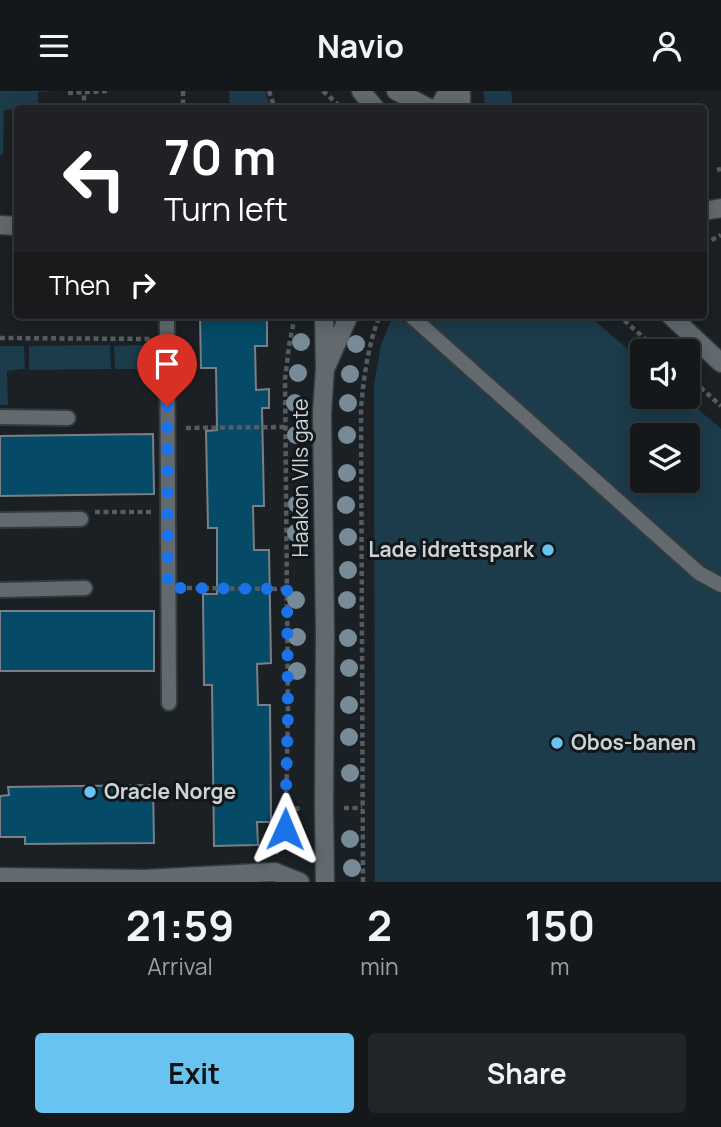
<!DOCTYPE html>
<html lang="en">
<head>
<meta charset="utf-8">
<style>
  :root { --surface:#14181b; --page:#212528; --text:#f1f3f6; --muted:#9da0a3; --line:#33373a; --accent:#69c3f1 }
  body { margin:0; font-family:Manrope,sans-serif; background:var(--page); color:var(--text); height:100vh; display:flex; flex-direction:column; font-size:26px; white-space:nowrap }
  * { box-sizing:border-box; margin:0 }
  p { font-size:23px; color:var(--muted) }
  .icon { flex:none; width:38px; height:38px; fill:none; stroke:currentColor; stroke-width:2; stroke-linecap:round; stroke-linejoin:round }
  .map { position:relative; height:791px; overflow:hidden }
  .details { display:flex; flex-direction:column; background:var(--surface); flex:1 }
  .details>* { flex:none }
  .top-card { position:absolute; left:14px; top:14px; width:693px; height:214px; border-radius:7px; box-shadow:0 4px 18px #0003,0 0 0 2px var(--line); background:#202124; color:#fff; overflow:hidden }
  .buttons { position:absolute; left:630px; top:248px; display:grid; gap:14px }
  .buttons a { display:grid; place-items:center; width:70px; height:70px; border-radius:7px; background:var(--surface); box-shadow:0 4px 18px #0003,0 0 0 2px var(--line); font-size:35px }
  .pin { position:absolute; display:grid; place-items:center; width:60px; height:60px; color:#fff; margin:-72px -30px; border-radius:50% 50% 50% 0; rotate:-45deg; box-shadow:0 0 7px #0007 }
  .pin .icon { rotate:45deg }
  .me { position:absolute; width:77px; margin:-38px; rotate:1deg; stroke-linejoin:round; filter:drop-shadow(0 0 5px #0008) }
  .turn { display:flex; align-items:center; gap:24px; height:147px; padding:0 35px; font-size:32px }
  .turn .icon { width:91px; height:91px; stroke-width:2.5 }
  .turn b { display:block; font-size:49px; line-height:60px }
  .then { display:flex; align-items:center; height:66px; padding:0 35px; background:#0003; gap:14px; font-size:26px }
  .eta { display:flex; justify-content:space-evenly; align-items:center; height:119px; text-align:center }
  .eta b { font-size:42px; font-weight:700; line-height:49px }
  .primary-button { display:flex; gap:14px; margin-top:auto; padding:14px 35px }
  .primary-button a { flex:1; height:80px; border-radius:7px; background:var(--accent); color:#111; font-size:28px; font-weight:700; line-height:80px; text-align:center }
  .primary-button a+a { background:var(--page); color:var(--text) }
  header { display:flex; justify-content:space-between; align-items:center; height:91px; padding:0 35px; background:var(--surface); font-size:32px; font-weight:700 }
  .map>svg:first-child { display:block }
</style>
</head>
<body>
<header><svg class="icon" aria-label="menu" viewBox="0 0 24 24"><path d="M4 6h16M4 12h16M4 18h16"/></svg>Navio<svg class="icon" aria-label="person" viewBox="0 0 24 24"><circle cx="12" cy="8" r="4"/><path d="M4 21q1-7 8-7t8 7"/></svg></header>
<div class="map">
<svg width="721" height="791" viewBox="0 0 721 791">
  <rect width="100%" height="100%" fill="#1a2024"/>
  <g fill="#1c3b4b" fill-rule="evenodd">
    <polygon points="0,0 61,0 38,1 38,17 4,19 3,64 0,64"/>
    <polygon points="229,0 265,0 271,17 230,17"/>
    <polygon points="483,0 511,0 513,17 486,17"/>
    <path d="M393,224L413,237L423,224H588L642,270V306H684L721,338V791H375L374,293L381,254ZM642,345H688V390H642Z"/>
    <polygon points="110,254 111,278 29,279 29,255"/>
    <polygon points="150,254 150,278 115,278 114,255"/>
    <polygon points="0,255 24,255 25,278 7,280 8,314 0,314"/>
  </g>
  <g fill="#054a66" stroke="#788085" stroke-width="2">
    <polygon points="200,224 267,224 267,255 255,255 256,299 269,298 269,317 262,317 264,415 253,415 254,459 269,459 271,572 257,573 258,614 270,614 271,731 257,731 258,754 214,755 212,594 204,594 203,503 217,503 217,437 208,437 206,340 217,339 216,277 201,277"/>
    <polygon points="153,343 154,403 0,405 0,345"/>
    <rect x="0" y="520" width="154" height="60"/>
    <polygon points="153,694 154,752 25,753 25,746 0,746 0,705 9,704 8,696"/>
  </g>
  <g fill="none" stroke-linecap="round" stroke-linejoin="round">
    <g stroke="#353a3d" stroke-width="18">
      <g id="lane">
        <polyline points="167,224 169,612"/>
        <polyline points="410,224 699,482 721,494"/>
        <polyline points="0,326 68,327"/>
        <polyline points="0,429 81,428"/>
        <polyline points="0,499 85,497"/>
      </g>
    </g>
    <g stroke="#353a3d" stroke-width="21">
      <g id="street">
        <polyline points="461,0 461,18"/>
        <polyline points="438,18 448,0"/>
        <polyline points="704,120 721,117"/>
        <polyline points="0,134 18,135"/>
        <polyline points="0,786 145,788 275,781 300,791"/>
      </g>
    </g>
    <g stroke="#353a3d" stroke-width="21">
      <g id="secondary">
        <polyline points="361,0 376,18"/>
        <polyline points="396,0 431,18"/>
        <polyline points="324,224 325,277 322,322 325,541 324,717 325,791"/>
        <polyline points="670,224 721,272"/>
        <polyline points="327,274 349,224"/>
      </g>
    </g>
    <g stroke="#565b5f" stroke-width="4.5" stroke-dasharray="5 3.5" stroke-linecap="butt">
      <polyline points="183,0 183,18"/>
      <polyline points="269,0 275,18"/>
      <polyline points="323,0 343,18"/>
      <polyline points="68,2 107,0"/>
      <polyline points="84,18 84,1"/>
      <polyline points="717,79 721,78"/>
      <polyline points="704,153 721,144"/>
      <polyline points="618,224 660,261"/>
      <polyline points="0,247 152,248"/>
      <polyline points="688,285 721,315"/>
      <polyline points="186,337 285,336"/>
      <polyline points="95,421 153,421"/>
      <polyline points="187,497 287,498"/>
      <polyline points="286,717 303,718"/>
      <polyline points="344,717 362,717"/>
      <polyline points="276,763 285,738 286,717 288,622 285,288 289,255 295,224"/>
      <path d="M363,791L361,317C364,284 368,254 380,224"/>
    </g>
    <use href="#lane" stroke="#626a6f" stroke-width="14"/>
    <use href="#street" stroke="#626a6f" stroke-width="18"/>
    <use href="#secondary" stroke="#626a6f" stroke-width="18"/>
  </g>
  <g fill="#768b97">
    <circle cx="301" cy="251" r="9"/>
    <circle cx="356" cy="253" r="9"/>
    <circle cx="298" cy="282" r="9"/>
    <circle cx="350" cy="283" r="9"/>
    <circle cx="295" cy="312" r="9"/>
    <circle cx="348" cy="312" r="9"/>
    <circle cx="296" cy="344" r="9"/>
    <circle cx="347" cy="344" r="9"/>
    <circle cx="347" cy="382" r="9"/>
    <circle cx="297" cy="413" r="9"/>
    <circle cx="346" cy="414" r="9"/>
    <circle cx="296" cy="442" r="9"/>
    <circle cx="348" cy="446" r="9"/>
    <circle cx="348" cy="479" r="9"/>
    <circle cx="296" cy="509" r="9"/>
    <circle cx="347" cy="509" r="9"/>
    <circle cx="297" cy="546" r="9"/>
    <circle cx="348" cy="547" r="9"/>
    <circle cx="349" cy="577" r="9"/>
    <circle cx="297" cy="580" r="9"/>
    <circle cx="349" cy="614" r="9"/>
    <circle cx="349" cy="646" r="9"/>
    <circle cx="350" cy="682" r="9"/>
    <circle cx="350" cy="748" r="9"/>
    <circle cx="352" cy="777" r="9"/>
  </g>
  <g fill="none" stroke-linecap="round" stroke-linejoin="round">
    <polyline stroke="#1a73e8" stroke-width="12" stroke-dasharray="0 21.6" points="167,315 168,497 287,498 288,622 285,738"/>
  </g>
  <g fill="#69c3f1" stroke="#11171b" stroke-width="2.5">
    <circle cx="548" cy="459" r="7"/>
    <circle cx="557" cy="652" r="7"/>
    <circle cx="90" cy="701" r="7"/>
  </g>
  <g text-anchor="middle" stroke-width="6" stroke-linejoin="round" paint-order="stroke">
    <g font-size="21" fill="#cdd2d4" stroke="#11171b">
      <text transform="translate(301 387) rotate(-90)" y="7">Haakon VIIs gate</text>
    </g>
    <g font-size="21" font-weight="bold" fill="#cdd2d4" stroke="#11171b" text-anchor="start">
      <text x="534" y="466" text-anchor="end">Lade idrettspark</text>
      <text x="571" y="659">Obos-banen</text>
      <text x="104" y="708">Oracle Norge</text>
    </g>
  </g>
</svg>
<div class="buttons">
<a><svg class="icon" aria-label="sound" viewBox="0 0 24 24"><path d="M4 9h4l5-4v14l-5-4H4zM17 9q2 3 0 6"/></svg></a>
<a><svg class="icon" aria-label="layers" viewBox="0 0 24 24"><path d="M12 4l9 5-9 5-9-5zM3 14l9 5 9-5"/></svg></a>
</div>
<div class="pin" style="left:167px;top:315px;background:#d93025"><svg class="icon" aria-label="arrive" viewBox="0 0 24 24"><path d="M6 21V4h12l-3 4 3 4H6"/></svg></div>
<svg class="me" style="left:285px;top:738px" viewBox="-20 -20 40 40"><path d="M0-17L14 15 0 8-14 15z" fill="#1a73e8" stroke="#fff" stroke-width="4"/></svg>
<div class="top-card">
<div class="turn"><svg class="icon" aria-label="left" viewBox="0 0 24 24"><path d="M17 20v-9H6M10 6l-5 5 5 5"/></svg><div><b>70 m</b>Turn left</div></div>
<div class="then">Then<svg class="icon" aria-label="right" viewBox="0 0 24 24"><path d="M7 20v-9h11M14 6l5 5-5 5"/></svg></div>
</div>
</div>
<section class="details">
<div class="eta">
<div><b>21:59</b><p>Arrival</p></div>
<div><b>2</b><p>min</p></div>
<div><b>150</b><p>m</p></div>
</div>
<div class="primary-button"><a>Exit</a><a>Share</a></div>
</section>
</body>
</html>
